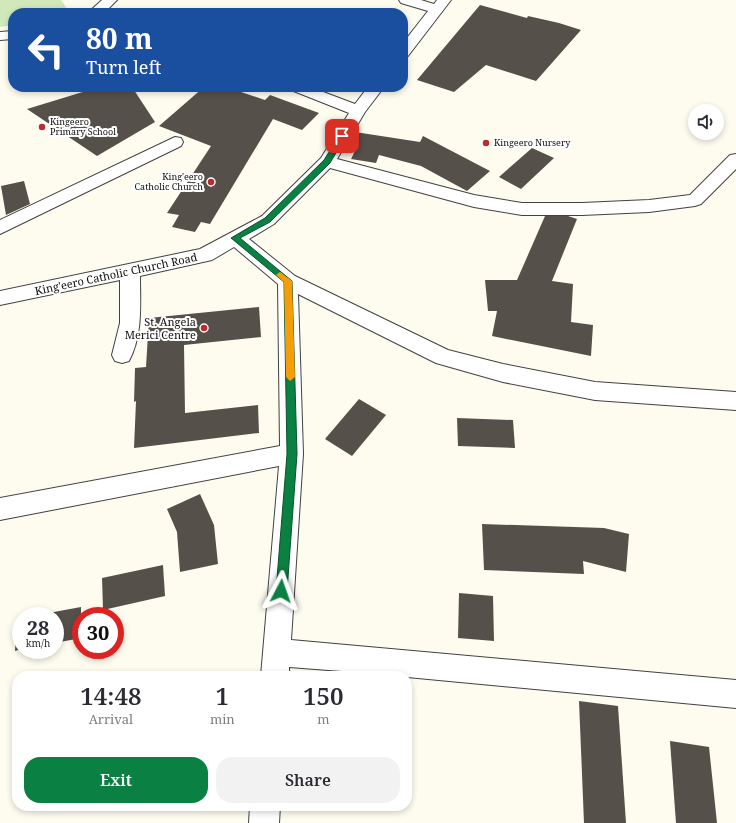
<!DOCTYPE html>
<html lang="en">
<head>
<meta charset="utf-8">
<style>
  :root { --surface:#fff; --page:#f2f2f3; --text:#2b2b33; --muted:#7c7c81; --accent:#0b8043 }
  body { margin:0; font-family:"Noto Serif",serif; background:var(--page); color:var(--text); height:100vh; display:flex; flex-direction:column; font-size:15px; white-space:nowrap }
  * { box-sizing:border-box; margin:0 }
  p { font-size:13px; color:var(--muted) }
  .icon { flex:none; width:22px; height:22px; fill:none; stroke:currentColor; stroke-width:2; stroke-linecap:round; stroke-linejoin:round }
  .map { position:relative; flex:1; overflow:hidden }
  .drawer { position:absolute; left:12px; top:671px; width:400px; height:140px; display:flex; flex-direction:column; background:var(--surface); border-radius:16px; box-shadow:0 2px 6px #0003 }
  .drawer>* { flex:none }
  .hud { position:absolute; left:8px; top:8px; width:400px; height:84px; border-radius:16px; box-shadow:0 2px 6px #0003; background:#1a4fa0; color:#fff; overflow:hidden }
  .fabs { position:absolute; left:688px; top:104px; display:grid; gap:8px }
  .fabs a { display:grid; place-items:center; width:36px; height:36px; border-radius:50%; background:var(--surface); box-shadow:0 2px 6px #0003; font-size:20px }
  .speed { position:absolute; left:12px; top:607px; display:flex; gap:8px; font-size:20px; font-weight:700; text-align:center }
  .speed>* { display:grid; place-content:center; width:52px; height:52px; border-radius:50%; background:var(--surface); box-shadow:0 2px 6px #0003; line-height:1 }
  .speed small { font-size:10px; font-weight:400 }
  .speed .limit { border:6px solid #d22; background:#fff; color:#111 }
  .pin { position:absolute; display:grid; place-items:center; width:34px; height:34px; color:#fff; margin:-17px; border-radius:8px; box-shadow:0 2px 6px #0006 }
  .me { position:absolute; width:44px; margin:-22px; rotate:4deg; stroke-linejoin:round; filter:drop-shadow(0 0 3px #0008) }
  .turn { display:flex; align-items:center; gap:14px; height:84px; padding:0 12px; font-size:18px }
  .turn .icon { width:52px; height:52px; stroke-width:2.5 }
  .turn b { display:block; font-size:28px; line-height:34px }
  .eta { display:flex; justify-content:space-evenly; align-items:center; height:68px; text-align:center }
  .eta b { font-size:24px; font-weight:600; line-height:28px }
  .button { display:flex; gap:8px; margin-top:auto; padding:8px 12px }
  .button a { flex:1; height:46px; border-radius:16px; background:var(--accent); color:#fff; font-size:16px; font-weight:600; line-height:46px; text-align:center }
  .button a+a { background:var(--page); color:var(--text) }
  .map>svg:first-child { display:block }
</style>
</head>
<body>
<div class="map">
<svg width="736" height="823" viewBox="0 0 736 823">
  <rect width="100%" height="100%" fill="#fefcef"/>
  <polygon fill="#d0e8ba" points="0,0 61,0 70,13 13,13 13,25 0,27"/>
  <g fill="#56504b">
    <polygon points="480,5 527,18 528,16 559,23 581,30 536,81 486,65 454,92 417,80"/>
    <polygon points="99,87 132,87 155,122 97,156 27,109"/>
    <polygon points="204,87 226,87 265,100 270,95 319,113 302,130 273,119 210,224 201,222 195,232 172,227 179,215 167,213 211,146 159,126"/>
    <polygon points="355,132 420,142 423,136 490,171 467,191 421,166 379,155 376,163 351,159 356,149 351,148"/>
    <polygon points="532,148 554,158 521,189 499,177"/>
    <polygon points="24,181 30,204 6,215 1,186"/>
    <polygon points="545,216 568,216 577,219 552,281 573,284 571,322 593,325 591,356 492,336 497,311 488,311 485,280 517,280"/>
    <polygon points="259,307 261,337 184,345 185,413 258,405 259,433 134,448 136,401 134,402 135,368 146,367 149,318"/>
    <polygon points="359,399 386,415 352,456 325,439"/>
    <polygon points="457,418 513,420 515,448 458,446"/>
    <polygon points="200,494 214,525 218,564 180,572 177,532 167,509"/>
    <polygon points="482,524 604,528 629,534 626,572 583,561 584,574 484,570"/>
    <polygon points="163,565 165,596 103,610 102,578"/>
    <polygon points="459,593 493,596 494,641 458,638"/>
    <polygon points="81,607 81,638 55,643 55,616 32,616"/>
    <polygon points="21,618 21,649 15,651 17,619"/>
    <polygon points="579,701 618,706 626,823 584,823"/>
    <polygon points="670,741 709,747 717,823 676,823"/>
  </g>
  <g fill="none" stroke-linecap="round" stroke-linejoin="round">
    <g stroke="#414141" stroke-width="2">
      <g id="minor">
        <polygon points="102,0 117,0 108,9 112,13 93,13 91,10"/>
        <polygon points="399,0 421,0 434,4 437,0 451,0 408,56 403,57 403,43 428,11 401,3"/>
        <polygon points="13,31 13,39 0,40 0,32"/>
        <path d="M288,87H310L355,104L368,87H384L365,112L337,159L474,195L522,203H582L649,200L690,195L730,155L736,154V169L701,204L695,206L649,212L582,215H522L474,207L330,168L274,224L249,239L295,276L448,350L503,364L595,382L736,392V410L595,400L503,382L436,363L298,294L303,454L291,640L736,680V708L407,677V676L289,667V676H261L279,466L0,520V498L280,446L278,284L234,247L212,260L140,276C140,304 143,335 129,361L122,363L115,361L112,355L120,323V280L0,305V291L200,249L262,216L321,158L349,113L291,90Z"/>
        <polygon points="175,137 181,138 183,142 181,146 0,234 0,220"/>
        <polygon points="250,806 280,806 279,823 249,823"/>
      </g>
    </g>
    <use href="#minor" fill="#fff" fill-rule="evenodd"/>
  </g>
  <polygon fill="#0b8043" stroke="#07532c" points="342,134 346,136 330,163 270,222 240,238 292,281 297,454 287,591 285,595 281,596 278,595 276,591 287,454 284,282 231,238 265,218 324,160 340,135"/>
  <polygon fill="#f59e0b" points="280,272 292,281 295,377 290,381 286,377 284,282 276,275"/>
  <g fill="#b92b2c" stroke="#fff" stroke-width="1.5">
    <circle cx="42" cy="127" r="4"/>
    <circle cx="486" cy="143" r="4"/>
    <circle cx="211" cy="182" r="4"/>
    <circle cx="204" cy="328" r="4"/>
  </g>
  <g text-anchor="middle" stroke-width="4" stroke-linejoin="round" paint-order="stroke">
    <g font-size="9" fill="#0e0e0e" stroke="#fff" text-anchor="start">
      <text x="50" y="125">Kingeero<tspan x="50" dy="10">Primary School</tspan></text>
      <text x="494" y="146">Kingeero Nursery</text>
      <text x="203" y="180" text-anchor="end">King'eero<tspan x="203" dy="10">Catholic Church</tspan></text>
    </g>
    <g font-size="11" fill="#0e0e0e" stroke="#fff">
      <text transform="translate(116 274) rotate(-12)" y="4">King'eero Catholic Church Road</text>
    </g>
    <g font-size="11" fill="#0e0e0e" stroke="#fff" text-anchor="end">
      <text x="196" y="326">St. Angela<tspan x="196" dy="13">Merici Centre</tspan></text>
    </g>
  </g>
</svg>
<div class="fabs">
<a><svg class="icon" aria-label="sound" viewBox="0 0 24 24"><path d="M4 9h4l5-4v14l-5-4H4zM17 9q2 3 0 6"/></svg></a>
</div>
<div class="speed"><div>28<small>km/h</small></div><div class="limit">30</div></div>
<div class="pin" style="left:342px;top:136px;background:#d93025"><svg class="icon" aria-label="arrive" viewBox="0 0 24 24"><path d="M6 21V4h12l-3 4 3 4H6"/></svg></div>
<svg class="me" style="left:281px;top:591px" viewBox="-20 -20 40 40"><path d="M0-17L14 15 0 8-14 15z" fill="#0b8043" stroke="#fff" stroke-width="4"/></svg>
<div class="hud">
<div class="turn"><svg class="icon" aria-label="left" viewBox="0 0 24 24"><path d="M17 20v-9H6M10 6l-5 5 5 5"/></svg><div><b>80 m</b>Turn left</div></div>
</div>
<section class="drawer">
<div class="eta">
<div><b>14:48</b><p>Arrival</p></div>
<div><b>1</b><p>min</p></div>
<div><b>150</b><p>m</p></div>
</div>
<div class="button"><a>Exit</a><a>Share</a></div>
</section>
</div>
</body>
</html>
